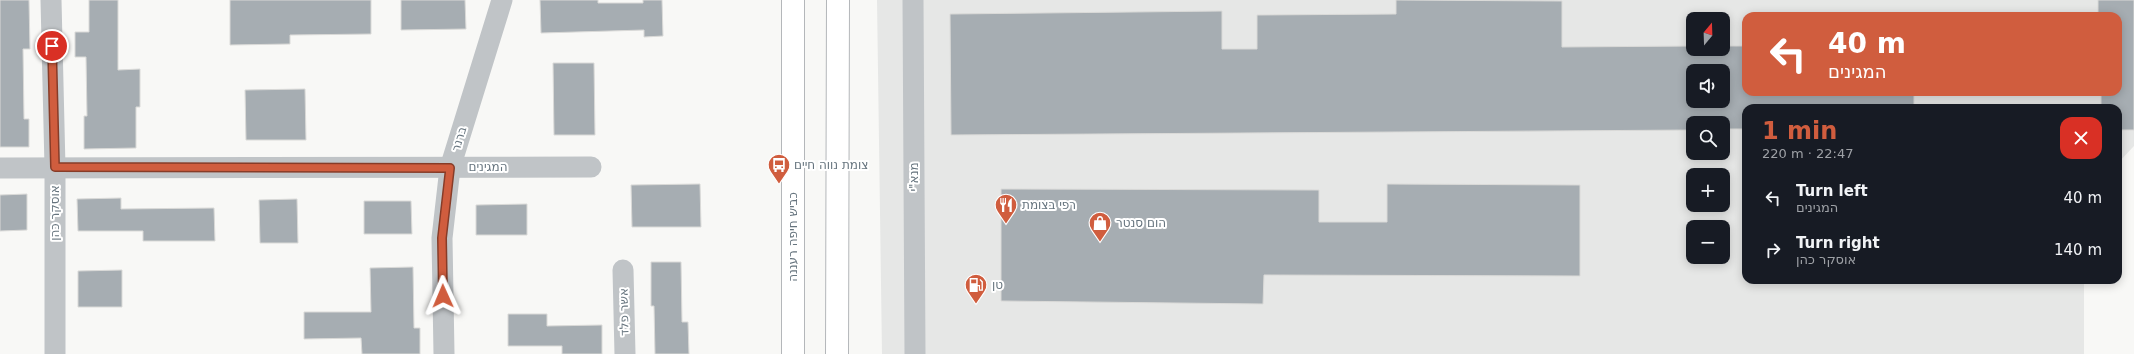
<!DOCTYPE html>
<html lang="en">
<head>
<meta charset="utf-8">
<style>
  :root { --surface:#171b24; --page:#20242c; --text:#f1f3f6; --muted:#9ea1a6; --accent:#d05d3e }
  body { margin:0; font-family:"DejaVu Sans",Heebo,sans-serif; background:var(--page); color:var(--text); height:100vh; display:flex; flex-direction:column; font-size:15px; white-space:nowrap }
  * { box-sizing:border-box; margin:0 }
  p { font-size:13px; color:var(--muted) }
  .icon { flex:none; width:22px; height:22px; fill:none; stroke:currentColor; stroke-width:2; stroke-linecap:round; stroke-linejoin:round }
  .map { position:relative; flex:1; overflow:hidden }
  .sheet { position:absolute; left:1742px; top:104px; width:380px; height:180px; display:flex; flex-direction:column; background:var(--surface); border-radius:12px; box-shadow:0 2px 10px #0003 }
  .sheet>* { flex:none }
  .hud { position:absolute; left:1742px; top:12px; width:380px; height:84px; border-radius:12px; box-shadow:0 2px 10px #0003; background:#d05d3e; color:#fff; overflow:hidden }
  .needle { width:26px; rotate:19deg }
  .fabs { position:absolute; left:1686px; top:12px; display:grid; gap:8px }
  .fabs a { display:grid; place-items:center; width:44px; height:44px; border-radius:8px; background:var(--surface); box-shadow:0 2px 10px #0003; font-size:20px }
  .pin { position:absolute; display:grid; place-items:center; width:34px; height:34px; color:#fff; margin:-17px; border:2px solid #fff; border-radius:50%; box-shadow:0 1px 4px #0007 }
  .me { position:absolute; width:44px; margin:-22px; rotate:359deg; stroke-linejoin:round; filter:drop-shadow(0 0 3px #0008) }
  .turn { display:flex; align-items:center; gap:14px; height:84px; padding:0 20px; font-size:18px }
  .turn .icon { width:52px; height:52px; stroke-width:2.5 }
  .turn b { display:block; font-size:28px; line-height:34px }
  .round { display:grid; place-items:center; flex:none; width:42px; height:42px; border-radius:12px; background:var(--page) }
  .summary { display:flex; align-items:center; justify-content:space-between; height:68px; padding:0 20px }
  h1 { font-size:24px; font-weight:700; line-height:30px; color:var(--accent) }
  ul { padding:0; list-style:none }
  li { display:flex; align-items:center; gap:12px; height:52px; padding:0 20px }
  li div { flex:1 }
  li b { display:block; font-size:15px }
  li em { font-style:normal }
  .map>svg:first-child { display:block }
</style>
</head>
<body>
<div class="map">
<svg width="2134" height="354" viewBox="0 0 2134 354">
  <rect width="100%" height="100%" fill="#f8f8f6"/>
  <path fill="#e6e7e6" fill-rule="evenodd" d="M877,0H2134V146L2118,163V108H1746V280H2084V354H882ZM1746,16H2118V92H1746ZM1693,19H1723V49H1693ZM1693,71H1723V101H1693ZM1693,123H1723V153H1693ZM1693,175H1723V205H1693ZM1693,227H1723V257H1693Z"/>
  <g fill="#a6adb2" stroke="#dadad8" fill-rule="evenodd">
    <polygon points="0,0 29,0 30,49 23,49 24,119 29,119 29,147 0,147"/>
    <polygon points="89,0 118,0 118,70 140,69 140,107 136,107 136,148 84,149 84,116 87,116 86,57 75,57 75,32 89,32"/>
    <polygon points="230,0 371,0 371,34 290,35 290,44 230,45"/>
    <polygon points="401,0 465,0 466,29 401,30"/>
    <polygon points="540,0 598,0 598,3 643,3 643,0 662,0 663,36 644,37 644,30 541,33"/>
    <path d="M1396,0L1562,1V47L1693,46V49H1723V46H1746V92H1914V108H1746V129H1723V123H1693V130L951,135L950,14L1222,11V49H1257V15L1396,14ZM1693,71H1723V101H1693Z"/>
    <polygon points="2098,0 2134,0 2134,130 2118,130 2118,108 2101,108 2101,92 2118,92 2118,16 2098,16"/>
    <polygon points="553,63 594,63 595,135 554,135"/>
    <polygon points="305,89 306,140 246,140 245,90"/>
    <polygon points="700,184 701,227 632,227 631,185"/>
    <polygon points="1387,184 1580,185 1580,276 1264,275 1263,304 1001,301 1001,189 1319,190 1319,222 1387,222"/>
    <polygon points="27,194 27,230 0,231 0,195"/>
    <polygon points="121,198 121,209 214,208 215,241 143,241 143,231 78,231 77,199"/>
    <polygon points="297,199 298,243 260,243 259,200"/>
    <polygon points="364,201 411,201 412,234 364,234"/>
    <polygon points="527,204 527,235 476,235 476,205"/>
    <polygon points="651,262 681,262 682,322 688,322 689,354 655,354 654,306 651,306"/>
    <polygon points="413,267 414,328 420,328 420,354 362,354 361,338 304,339 304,312 371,312 370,268"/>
    <polygon points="122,270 122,307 78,307 78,271"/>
    <polygon points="508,314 547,314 547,326 602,325 602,354 562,354 562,346 508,346"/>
  </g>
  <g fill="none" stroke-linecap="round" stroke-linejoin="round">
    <g stroke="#b4b7ba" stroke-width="24">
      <g id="highway">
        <polyline points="793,354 793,0"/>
        <polyline points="837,354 838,0"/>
      </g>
    </g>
    <g stroke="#c0c4c7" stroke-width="21">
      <polyline points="51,0 55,167 55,354"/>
      <polyline points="913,0 915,354"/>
      <polyline points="0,168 591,167"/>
      <polyline points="623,270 625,354"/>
      <polyline points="444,354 442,238 450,168 502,0"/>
    </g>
    <use href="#highway" stroke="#fff" stroke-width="22"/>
  </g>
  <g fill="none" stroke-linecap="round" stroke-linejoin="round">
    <g stroke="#873c28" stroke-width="10">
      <polyline id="route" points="52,46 55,167 450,168 442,238 443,296"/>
    </g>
    <use href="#route" stroke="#d05d3e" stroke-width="7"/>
  </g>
  <defs>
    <g id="bus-pin" transform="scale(1.15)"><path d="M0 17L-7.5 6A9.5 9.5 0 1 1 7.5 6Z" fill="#d05d3e" stroke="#fff"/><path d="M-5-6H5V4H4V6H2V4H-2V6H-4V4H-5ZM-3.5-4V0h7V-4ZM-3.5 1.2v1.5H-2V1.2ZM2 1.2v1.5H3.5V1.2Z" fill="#fff"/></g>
    <g id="restaurant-pin" transform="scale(1.15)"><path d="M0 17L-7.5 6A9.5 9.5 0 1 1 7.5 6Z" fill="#d05d3e" stroke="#fff"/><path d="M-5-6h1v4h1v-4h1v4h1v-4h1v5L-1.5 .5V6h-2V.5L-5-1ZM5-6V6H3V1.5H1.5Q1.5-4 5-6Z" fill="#fff"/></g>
    <g id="shop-pin" transform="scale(1.15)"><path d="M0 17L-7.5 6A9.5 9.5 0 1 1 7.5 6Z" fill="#d05d3e" stroke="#fff"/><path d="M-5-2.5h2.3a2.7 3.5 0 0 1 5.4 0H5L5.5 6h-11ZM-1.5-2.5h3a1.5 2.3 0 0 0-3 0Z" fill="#fff"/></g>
    <g id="fuel-pin" transform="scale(1.15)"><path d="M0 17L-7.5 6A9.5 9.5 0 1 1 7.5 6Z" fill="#d05d3e" stroke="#fff"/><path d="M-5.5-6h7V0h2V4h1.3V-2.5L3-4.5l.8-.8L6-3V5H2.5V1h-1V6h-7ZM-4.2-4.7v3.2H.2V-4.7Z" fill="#fff"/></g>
  </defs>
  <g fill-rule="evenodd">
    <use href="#bus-pin" x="779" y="165"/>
    <use href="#restaurant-pin" x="1006" y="205"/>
    <use href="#shop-pin" x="1100" y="223"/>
    <use href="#fuel-pin" x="976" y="285"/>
  </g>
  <g text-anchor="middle" stroke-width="4" stroke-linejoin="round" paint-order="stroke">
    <g font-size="12" fill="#66747e" stroke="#fff">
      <text transform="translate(459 139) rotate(-73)" y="4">ברנר</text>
      <text x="488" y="171">המגינים</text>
      <text transform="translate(914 177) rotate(-90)" y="4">מנא"י</text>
      <text transform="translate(55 213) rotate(-90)" y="4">אוסקר כהן</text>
      <text transform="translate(793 237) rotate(-90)" y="4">כביש חיפה רעננה</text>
      <text transform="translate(624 312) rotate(-91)" y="4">אשר פלד</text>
    </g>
    <g font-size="12" fill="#66747e" stroke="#fff" text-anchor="start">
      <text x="794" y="169">צומת נווה חיים</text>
      <text x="1022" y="209">רפי בצומת</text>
      <text x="1116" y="227">הום סנטר</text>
      <text x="992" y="289">טן</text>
    </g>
  </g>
</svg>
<div class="fabs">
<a><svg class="needle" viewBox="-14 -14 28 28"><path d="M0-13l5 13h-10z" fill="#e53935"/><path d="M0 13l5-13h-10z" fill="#9ea1a6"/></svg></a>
<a><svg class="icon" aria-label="sound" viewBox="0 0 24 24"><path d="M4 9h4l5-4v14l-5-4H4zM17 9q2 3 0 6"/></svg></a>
<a><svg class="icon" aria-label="search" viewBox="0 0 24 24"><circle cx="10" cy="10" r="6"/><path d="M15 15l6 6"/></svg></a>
<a>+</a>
<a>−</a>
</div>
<div class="pin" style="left:52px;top:46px;background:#d93025"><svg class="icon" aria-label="arrive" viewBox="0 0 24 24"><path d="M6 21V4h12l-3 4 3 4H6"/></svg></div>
<svg class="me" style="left:443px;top:296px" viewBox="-20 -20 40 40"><path d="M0-17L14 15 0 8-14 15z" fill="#d05d3e" stroke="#fff" stroke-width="4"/></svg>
<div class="hud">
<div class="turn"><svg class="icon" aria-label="left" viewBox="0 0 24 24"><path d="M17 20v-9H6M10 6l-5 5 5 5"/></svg><div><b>40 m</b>המגינים</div></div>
</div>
<section class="sheet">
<div class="summary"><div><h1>1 min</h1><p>220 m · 22:47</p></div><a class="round" style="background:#d93025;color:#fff"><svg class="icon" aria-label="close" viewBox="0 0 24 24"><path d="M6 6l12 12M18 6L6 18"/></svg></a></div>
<ul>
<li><svg class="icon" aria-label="left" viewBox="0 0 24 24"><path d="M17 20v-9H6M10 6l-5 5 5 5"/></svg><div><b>Turn left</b><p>המגינים</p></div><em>40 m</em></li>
<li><svg class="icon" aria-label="right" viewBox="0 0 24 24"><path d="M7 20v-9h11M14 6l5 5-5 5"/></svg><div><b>Turn right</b><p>אוסקר כהן</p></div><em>140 m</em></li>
</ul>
</section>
</div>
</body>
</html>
